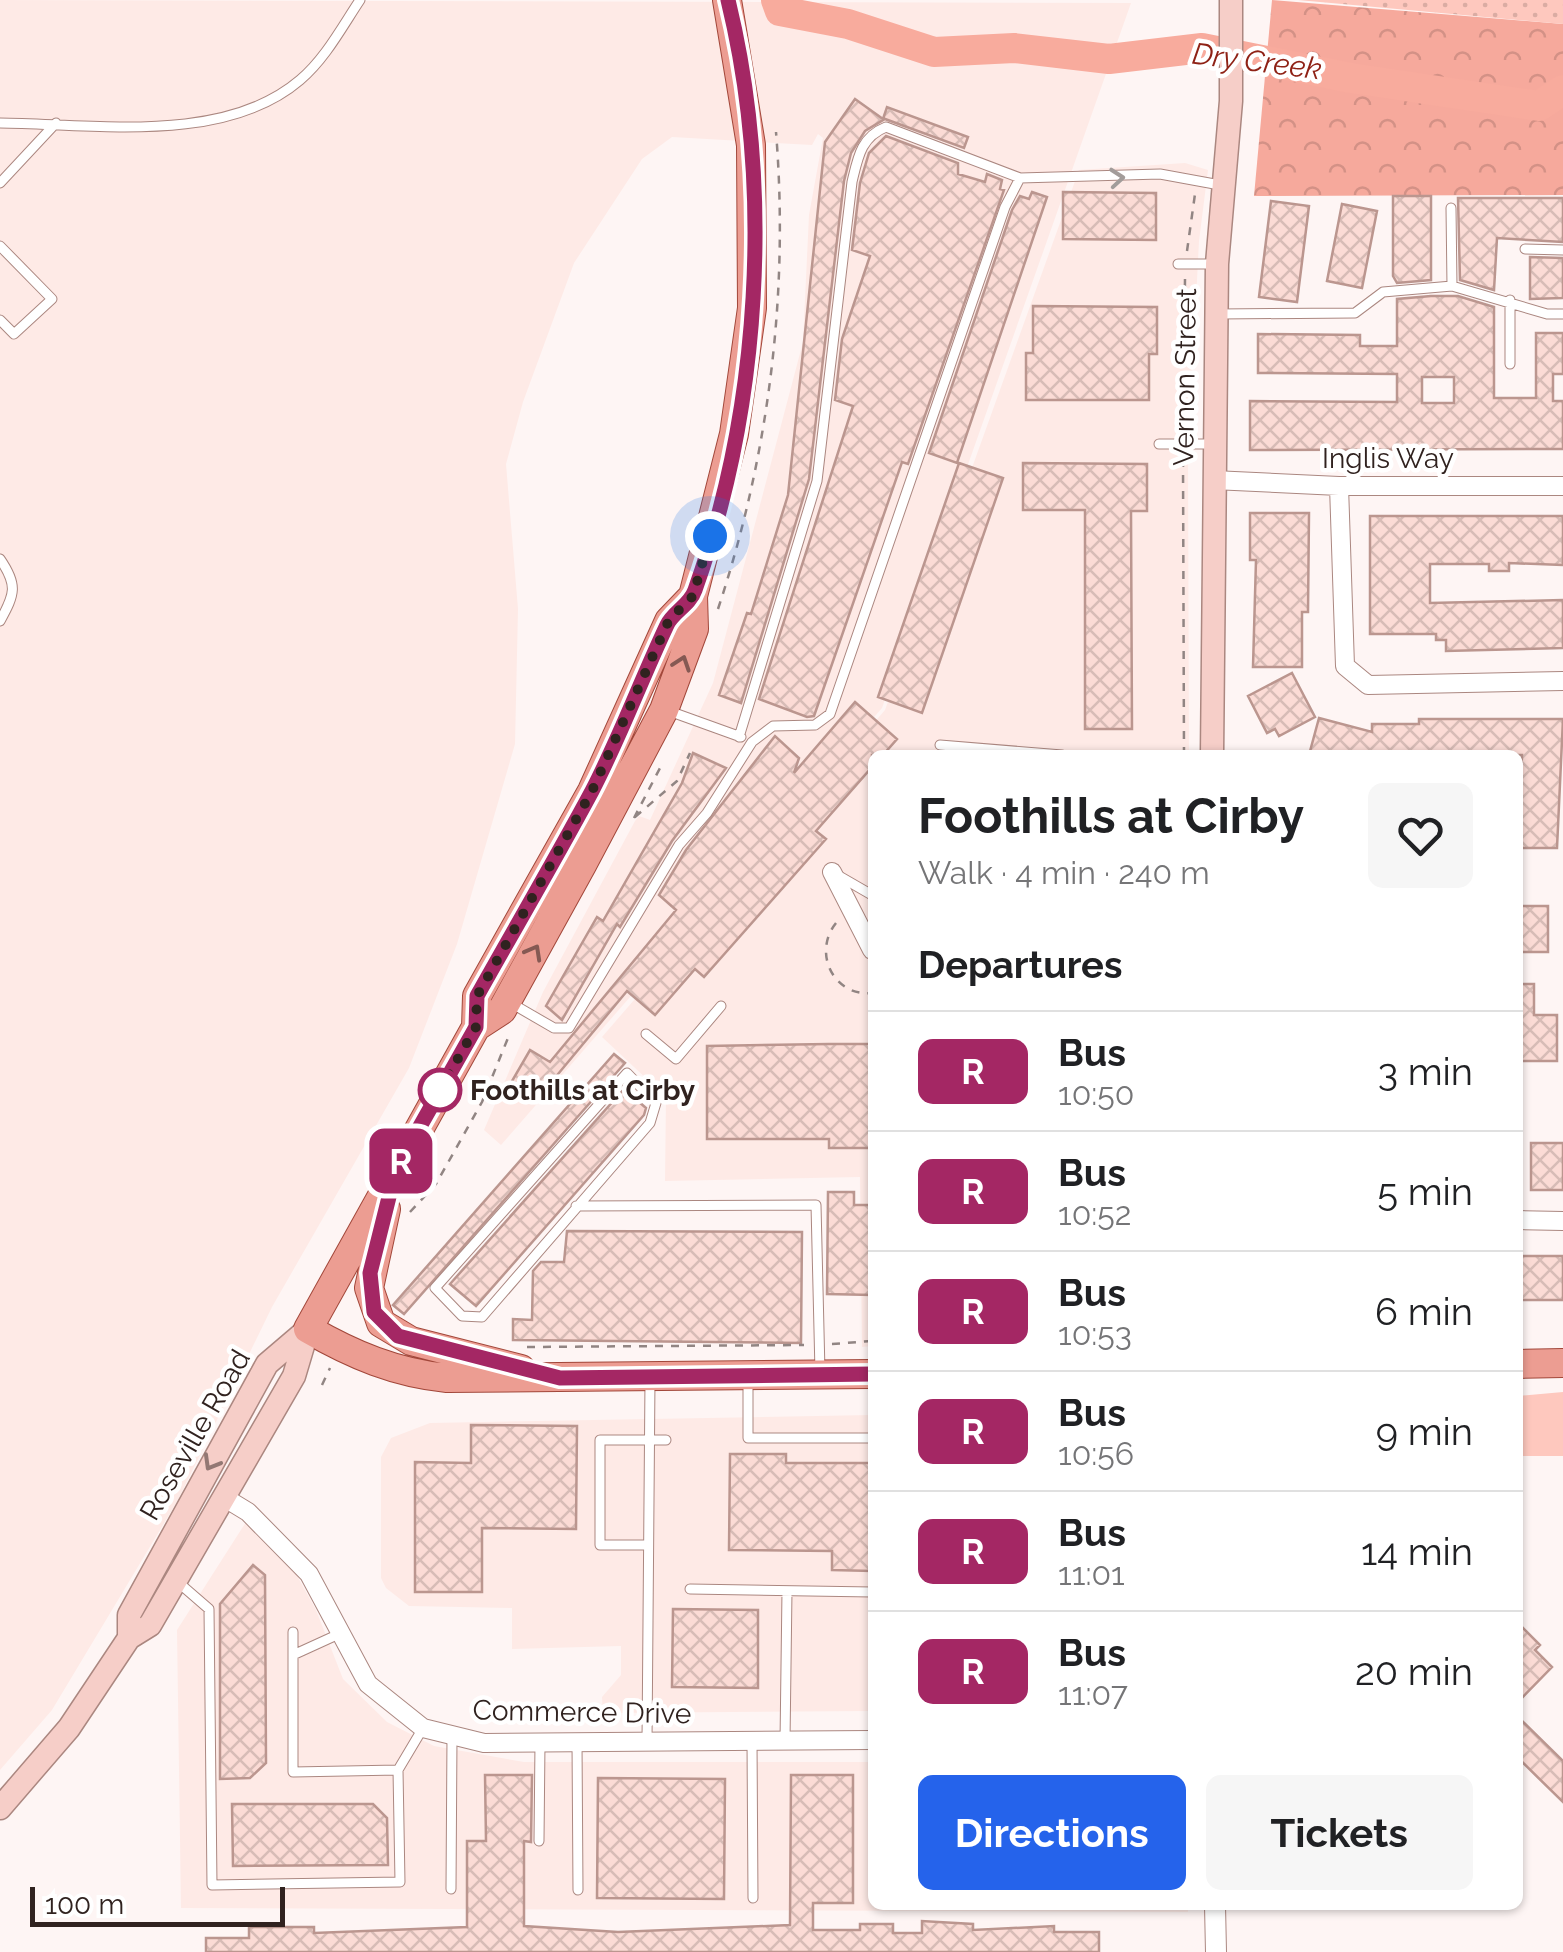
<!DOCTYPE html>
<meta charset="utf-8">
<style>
body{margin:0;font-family:Raleway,sans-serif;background:#f6f6f6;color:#202124;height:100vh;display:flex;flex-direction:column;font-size:38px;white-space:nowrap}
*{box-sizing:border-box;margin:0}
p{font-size:32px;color:#757577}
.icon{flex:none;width:55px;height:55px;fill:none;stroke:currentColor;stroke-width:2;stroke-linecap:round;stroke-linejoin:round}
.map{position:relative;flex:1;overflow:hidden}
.details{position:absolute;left:868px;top:750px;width:655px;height:1160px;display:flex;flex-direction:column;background:#fff;border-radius:15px;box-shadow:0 2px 8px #0004}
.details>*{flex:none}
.badge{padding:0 20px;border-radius:15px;font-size:35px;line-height:65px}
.scale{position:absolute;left:30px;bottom:25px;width:255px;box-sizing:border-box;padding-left:10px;border:5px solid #30221f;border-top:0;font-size:28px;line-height:35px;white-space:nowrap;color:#30221f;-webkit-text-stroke:8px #fff;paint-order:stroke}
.you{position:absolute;width:50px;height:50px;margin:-25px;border:8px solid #fff;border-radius:50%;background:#1a73e8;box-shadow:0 0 0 15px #1a73e833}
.map>.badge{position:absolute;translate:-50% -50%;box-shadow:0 0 0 5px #fff}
h2{padding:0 50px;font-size:38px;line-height:90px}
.round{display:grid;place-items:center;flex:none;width:105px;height:105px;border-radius:15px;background:#f6f6f6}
.summary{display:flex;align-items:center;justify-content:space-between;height:170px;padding:0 50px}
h1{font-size:48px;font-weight:700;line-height:75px}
.cta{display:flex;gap:20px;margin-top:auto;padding:20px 50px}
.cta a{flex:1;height:115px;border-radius:15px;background:#2563eb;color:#fff;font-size:40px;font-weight:700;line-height:115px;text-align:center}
.cta a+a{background:#f6f6f6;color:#202124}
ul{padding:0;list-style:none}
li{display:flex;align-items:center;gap:30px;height:120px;padding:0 50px;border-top:2px solid #e0e0e0}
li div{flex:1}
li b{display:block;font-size:38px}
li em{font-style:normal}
li .badge{min-width:110px;font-weight:700;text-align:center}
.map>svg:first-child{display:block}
</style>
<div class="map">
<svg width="1563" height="1952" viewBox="0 0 1563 1952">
<defs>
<pattern id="forest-crowns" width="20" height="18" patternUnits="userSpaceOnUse" patternTransform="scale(2.5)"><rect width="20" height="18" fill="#f6a99c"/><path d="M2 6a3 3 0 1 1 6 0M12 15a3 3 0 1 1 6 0" fill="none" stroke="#d39186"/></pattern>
<pattern id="park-dots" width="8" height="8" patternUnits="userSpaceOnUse" patternTransform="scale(2.5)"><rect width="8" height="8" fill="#fec8be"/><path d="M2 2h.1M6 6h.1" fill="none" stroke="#daaca3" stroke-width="1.8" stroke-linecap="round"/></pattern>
<pattern id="building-cross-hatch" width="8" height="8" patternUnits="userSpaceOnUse" patternTransform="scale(2.5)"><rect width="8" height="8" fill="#fbdbd5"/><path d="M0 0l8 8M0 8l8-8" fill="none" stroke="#d7bcb6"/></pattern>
</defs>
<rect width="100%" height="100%" fill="#fef5f4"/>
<path fill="#feeae6" d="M0,0L1131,3L882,708L501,1145L484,1130L543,992L635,821L639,816L650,820L713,683L803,342L809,215L823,138L818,134L812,145L672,137L642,159L574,263L523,402L506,464L518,609L515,744L457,944L409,1068L272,1307L178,1500L52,1710L0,1770Z
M1185,163L1208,170L1199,241L1188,454L1189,755H872V1346L862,1347L860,1177L665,1181L666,1097L602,1037L885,710L1079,170Z
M872,1415V1711L603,1713L602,1697L621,1675V1646L512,1649V1608L409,1606L386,1588L381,1578V1457L391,1438L430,1423Z
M246,1522L295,1572L316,1610L343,1679L387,1722L434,1746L524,1762H872V1905H1188V1912L181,1908L177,1630Z"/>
<path fill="#fec8be" d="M1563,1392V1456H1518V1396Z"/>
<path fill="url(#forest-crowns)" d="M1272,0L1563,24V195L1254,196Z"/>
<path fill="url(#park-dots)" d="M1298,0H1563V24Z"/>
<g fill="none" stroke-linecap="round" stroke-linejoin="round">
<path stroke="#f8ab9d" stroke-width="30" d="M776,0L780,11L848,24L934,52L1014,48L1109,59L1202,48L1351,78L1539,106L1563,90"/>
</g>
<path fill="url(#building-cross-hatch)" stroke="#bb968f" stroke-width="2.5" fill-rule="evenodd" d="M855,99L883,119L887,107L968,137L964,148L885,119L865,131L851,153L844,181L809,479L741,703L719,695L747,613L751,614L788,495L825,142Z
M886,136L958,163V174L985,182L987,174L1002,180L1000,189L1004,190L908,464L902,462L814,716L807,717L759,699L853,406L835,400L842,339L870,256L852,250L860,183L869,153Z
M1032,192L1047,197L957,463L929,453L1012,210L1020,196L1029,199Z
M1063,192L1156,193V240L1063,239Z
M1393,196H1431V280L1397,283L1393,276Z
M1458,198H1563V242L1497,238L1494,290L1460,280Z
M1271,201L1309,206L1297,302L1259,297Z
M1342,204L1377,211L1362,288L1327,281Z
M1530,257L1563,258V298L1530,299Z
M1431,296H1458L1494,307V398H1536V333H1563V374H1553V401H1563V449L1250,450V401L1397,402V374L1258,373V334L1360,335V346H1397V299ZM1422,377H1454V403H1422Z
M1033,306L1157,307V354H1149V400H1026V353H1033Z
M959,463L1003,478L922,713L878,697Z
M1023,463L1147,464V511H1131L1132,729H1085V510H1023Z
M1250,513H1309L1308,612H1302V667H1253L1256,560H1250Z
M1370,516H1563V565L1509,563V571H1489V564H1430V603L1563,600V648L1446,651V640H1436V634H1370Z
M1292,673L1315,717L1279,736L1275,729L1267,733L1248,696Z
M855,702L897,739L883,755H872V767L816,831L826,839L704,977L695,969L655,1015L627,991L539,1097L512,1081L530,1050L550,1062L676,910L659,895L686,850L775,736L799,758L794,773Z
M1319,718L1372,732V724H1419V719H1563L1557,848H1518L1522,755H1309Z
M693,753L726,768L672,841L620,927L617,924L562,1020L546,1006L597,917L603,921L682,783Z
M1518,906H1548V952H1518Z
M1518,984H1534V1015H1557V1061H1518Z
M829,1044H872V1148H829V1139H707V1046Z
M614,1054L625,1063L404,1314L393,1305Z
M624,1089L646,1108L644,1115L476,1306L450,1284Z
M1531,1143H1563V1190H1531Z
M828,1192H854V1205H872V1295L827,1294Z
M567,1231L802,1232L801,1343L513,1340V1319L532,1320L533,1271L541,1262H564Z
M1518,1256H1563V1300H1518Z
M471,1425L577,1426L576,1529L482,1528V1592H415V1462L471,1463Z
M730,1454H786V1463H872V1571L832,1570V1551L729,1550Z
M253,1565L265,1575L266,1763L250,1778L220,1779V1604Z
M673,1609L758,1610V1688L672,1687Z
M1518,1623L1540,1645L1535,1650L1552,1667L1518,1702Z
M1518,1717L1563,1761V1802L1518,1758Z
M485,1775H532L531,1842L524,1841V1926L618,1932L790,1925L791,1775H853V1903H813V1930H860V1924H893V1933H922V1921L973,1924V1930L1054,1926V1932H1099V1952H206V1938H249V1927H314V1933L467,1927V1841H486Z
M598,1778L725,1779L724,1899L597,1898Z
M232,1804H373L387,1818L388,1865L233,1866Z"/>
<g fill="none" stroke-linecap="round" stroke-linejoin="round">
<defs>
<path id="service" d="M0,123C94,124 224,145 300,80C325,59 342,27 360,0
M0,183L56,123
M0,246L52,299L14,334L0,320
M1525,249L1563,250
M1178,264H1214
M1452,286L1547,314H1563
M1510,300V364
M1219,314L1355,313L1383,292L1452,286L1451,208
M1159,444H1212
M0,559C18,585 15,594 0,621
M666,710L741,737
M739,737L817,481L852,182C858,157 861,137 886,127L1020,178L1160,174L1220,185
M940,745L1062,755
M839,876L872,895
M509,1002L554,1028H569L679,845L707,813L752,742L773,726L815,725L830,714L1005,207L1020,178
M646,1034L676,1059L721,1006
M627,1073L656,1103L650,1123L482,1317L462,1316L435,1288Z
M576,1206L816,1205L820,1372
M748,1381V1438H872
M647,1545H600V1440H666
M179,1583L209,1609L212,1885L400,1882L398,1770L423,1728
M690,1589L872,1592
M293,1632V1772L398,1770
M293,1655L339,1634
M752,1741L753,1898
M785,1741L787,1591
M577,1742L578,1890
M647,1742L650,1380
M539,1841L540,1743
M451,1889L452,1737"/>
<path id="minor" d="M1213,480L1339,486H1563
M1339,486L1345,666L1368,685L1563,681
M832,872L872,950
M1518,1220L1563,1221
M225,1498L248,1512L309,1574L368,1684L423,1728L484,1743L872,1740"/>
<path id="tertiary" d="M1215,1905L1216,1952"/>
<path id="secondary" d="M1212,755L1217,264L1231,101V0
M129,1638V1615L267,1364L308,1329
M0,1808L69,1728L129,1638L150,1625L294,1376L308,1329"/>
<path id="primary" d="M727,0L751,145L752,308L734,434L693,596L694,629L664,710L582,865L502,1010L476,1027L308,1329C353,1355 396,1373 447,1378L872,1374
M476,1027L477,996L592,791L669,621L693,596
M386,1209L369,1288L381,1323L411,1341L521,1369
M1518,1364L1563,1363"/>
</defs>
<use href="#service" stroke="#ab8780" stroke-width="11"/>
<use href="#minor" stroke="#ab8780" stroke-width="20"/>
<use href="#tertiary" stroke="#ab8780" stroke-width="22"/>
<use href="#secondary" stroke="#ab8780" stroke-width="25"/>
<use href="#primary" stroke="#a2473a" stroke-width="30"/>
<path stroke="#918583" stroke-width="2.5" stroke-dasharray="8 8" stroke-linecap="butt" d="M1187,251L1195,194
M1183,431L1185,279
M1183,459L1184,755
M718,609C769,455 789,293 776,132
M635,817L677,781L690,753
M634,818L660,768
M836,923C812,953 834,997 872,993
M410,1212L436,1184L482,1102L510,1033
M832,1344L872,1341
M527,1347L804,1345
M322,1385L330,1368"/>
<use href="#service" stroke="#fff" stroke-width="9"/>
<use href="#minor" stroke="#fff" stroke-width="18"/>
<use href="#tertiary" stroke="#fff" stroke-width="20"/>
<use href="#secondary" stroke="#f6cec8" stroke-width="22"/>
<use href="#primary" stroke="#ec9d92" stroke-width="28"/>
</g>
<defs><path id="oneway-chevron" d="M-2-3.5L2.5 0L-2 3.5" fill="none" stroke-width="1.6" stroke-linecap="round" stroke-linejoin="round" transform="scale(2.5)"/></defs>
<use stroke="#a29c9a" href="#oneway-chevron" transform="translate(1117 178) rotate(-5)"/>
<g stroke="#855953">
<use href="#oneway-chevron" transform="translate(682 663) rotate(-71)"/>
<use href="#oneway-chevron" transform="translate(534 952) rotate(-61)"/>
</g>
<use stroke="#937874" href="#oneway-chevron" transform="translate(211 1463) rotate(120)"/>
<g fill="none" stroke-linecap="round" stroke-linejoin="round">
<defs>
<path id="line" d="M728,0C774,189 760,407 695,590C690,605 673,612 667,625C641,680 620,737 592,791C555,860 515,928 477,996L476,1027L396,1169L370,1273L374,1312L398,1336L560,1378L872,1374"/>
</defs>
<use href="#line" stroke="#fff" stroke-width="22"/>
<use href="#line" stroke="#a42764" stroke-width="15"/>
<path stroke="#30221f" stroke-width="10" stroke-dasharray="0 18" d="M440,1090L476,1027L477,996L592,791L669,620L693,596L710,536"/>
</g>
<circle fill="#fff" stroke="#a42764" stroke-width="5" cx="440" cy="1090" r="20"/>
<g text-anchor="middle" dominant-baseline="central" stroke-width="9" stroke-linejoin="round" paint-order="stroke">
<g font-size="28" fill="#30221f" stroke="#fff">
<text transform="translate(1185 377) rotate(-89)">Vernon Street</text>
<text x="1388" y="458">Inglis Way</text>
<text transform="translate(195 1435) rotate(-60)">Roseville Road</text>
<text transform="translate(582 1712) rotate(1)">Commerce Drive</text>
</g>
<g font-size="28" font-weight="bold" fill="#30221f" stroke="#fff" text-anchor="start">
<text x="470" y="1090">Foothills at Cirby</text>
</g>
<g font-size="30" font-style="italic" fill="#8f2216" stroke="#fff">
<text transform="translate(1257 61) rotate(7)">Dry Creek</text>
</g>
</g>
</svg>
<div class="scale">100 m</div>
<div class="you" style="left:710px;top:536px"></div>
<b class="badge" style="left:401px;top:1161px;background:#a42764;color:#fff">R</b>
<section class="details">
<div class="summary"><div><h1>Foothills at Cirby</h1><p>Walk · 4 min · 240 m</p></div><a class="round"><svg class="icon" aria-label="heart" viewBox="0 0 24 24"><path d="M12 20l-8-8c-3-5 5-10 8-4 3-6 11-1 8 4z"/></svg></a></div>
<h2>Departures</h2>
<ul>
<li><span class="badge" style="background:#a42764;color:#fff">R</span><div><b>Bus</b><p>10:50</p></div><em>3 min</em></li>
<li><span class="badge" style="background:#a42764;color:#fff">R</span><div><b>Bus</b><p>10:52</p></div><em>5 min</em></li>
<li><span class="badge" style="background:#a42764;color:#fff">R</span><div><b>Bus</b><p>10:53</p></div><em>6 min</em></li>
<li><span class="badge" style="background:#a42764;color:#fff">R</span><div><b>Bus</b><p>10:56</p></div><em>9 min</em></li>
<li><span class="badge" style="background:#a42764;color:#fff">R</span><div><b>Bus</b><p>11:01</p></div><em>14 min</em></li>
<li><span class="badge" style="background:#a42764;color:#fff">R</span><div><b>Bus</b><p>11:07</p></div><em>20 min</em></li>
</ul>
<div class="cta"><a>Directions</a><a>Tickets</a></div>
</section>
</div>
